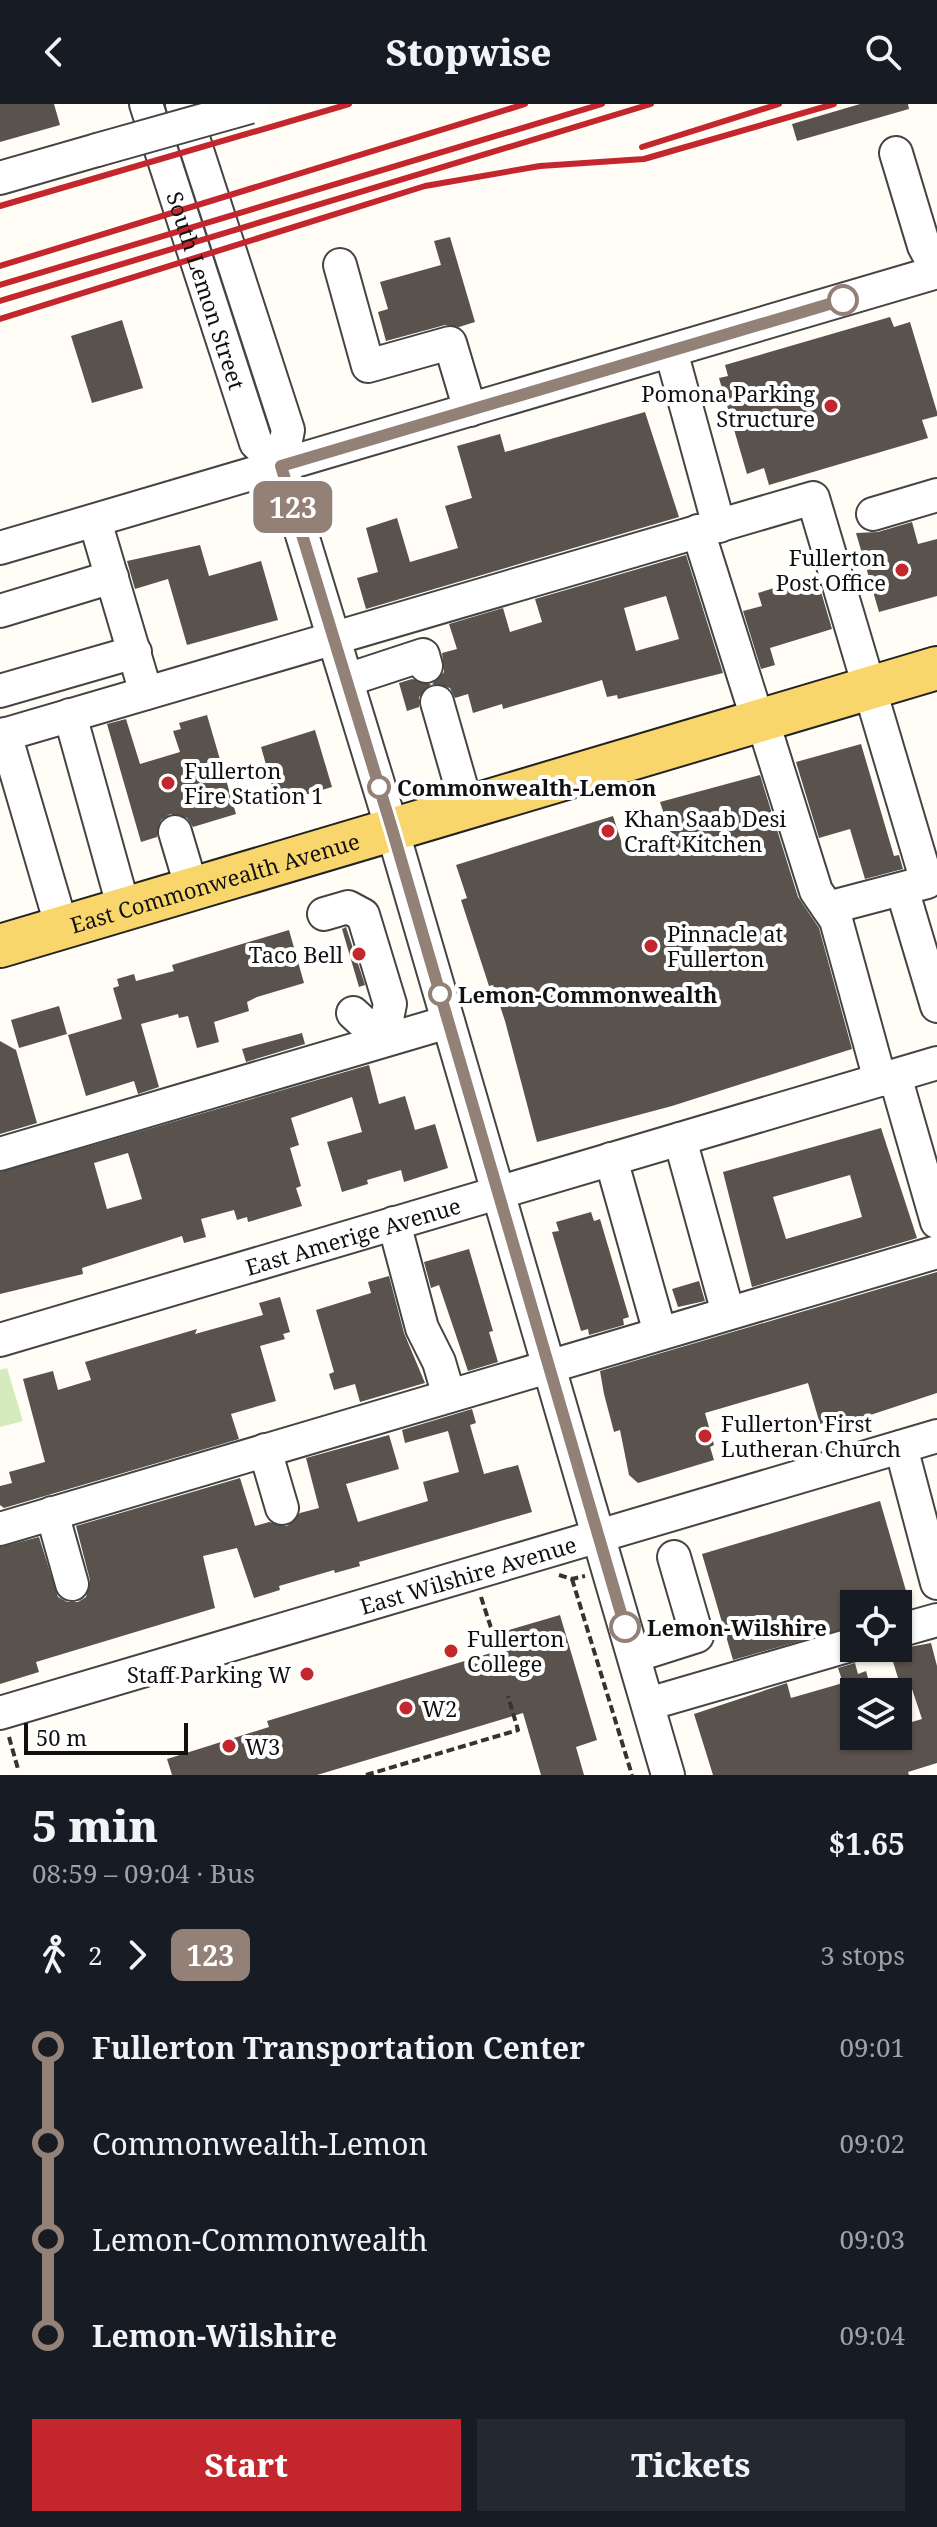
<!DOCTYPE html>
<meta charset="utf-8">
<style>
body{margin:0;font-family:"Noto Serif",serif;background:#242831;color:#f1f3f6;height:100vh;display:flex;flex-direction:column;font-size:30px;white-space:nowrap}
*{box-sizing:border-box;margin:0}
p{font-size:26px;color:#9ea1a6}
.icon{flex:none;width:44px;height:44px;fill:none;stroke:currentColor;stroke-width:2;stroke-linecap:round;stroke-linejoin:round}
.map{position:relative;height:1671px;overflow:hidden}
.sheet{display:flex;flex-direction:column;background:#171b24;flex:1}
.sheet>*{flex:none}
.badge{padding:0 16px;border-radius:12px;font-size:28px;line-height:52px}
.buttons{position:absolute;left:840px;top:1486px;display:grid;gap:16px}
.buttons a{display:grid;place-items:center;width:72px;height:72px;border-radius:0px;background:#171b24;box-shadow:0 2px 6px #0004;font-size:40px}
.scale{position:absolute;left:24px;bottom:20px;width:164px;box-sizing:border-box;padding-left:8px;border:4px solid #111;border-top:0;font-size:22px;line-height:28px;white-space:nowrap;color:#111;-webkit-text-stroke:6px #fff;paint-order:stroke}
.map>.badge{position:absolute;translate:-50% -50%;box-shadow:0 0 0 4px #fff}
.legs{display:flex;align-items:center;gap:12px;height:88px;padding:0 32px;font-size:26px}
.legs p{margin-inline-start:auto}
.overview{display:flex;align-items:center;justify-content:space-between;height:136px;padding:0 32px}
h1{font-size:44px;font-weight:800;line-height:60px}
.cta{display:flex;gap:16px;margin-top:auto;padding:16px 32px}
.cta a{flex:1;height:92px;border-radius:0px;background:#c4262e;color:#fff;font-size:32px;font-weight:800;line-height:92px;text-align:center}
.cta a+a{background:#242831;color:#f1f3f6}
ul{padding:0 32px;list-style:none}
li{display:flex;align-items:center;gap:28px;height:96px;font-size:30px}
li i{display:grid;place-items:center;width:12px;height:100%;margin:0 10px;background:currentColor}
li i::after{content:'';width:20px;height:20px;margin:-10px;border:6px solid;border-radius:50%;background:#171b24}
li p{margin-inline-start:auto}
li:first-child i{background:linear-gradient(#0000 50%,currentColor 0)}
li:last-child i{background:linear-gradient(currentColor 50%,#0000 0)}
header{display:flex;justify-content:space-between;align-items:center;height:104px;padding:0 32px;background:#171b24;font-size:36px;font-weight:800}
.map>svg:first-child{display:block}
</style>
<header><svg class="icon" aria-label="back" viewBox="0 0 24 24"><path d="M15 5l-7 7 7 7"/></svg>Stopwise<svg class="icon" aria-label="search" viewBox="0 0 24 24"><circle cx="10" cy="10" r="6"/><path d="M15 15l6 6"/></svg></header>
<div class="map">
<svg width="937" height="1671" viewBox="0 0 937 1671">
<rect width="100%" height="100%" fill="#fffdf5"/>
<path fill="#d5ebbd" d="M7,1264L23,1317L0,1323V1266Z"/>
<path fill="#5a524d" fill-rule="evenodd" d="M0,0H54L60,21L0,38Z
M860,0H908L909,5L797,37L792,20Z
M450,133L475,218L459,223L445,221L386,237L378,208L388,205L380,178L441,161L434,137Z
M890,213L894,223L910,218L937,308V312L922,316L928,334L769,381L764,364L747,370L719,274L728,272L725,261Z
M122,216L143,284L92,299L71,232Z
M645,308L679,413L366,505L357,474L378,468L366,424L397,414L410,458L458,444L445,402L472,394L457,342L500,330L505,348Z
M912,418L918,440L937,435V492L879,508L856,429L878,428Z
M200,441L209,472L261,457L278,516L187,541L168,475L135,485L127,457Z
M686,451L723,569L618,595L617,591L607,593L602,576L503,605L502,600L473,609L468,590L455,594L450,584L432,580L444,568L442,549L457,545L449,520L503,504L510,528L542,518L535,495ZM666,492L679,535L636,547L624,504Z
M787,480L789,489L819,481L832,525L770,544L775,561L761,565L743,507L762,502L758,489Z
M412,575L431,580L419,593V603L407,607L399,579Z
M207,611L236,710L193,723L187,714L170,710L161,716L157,733L141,738L107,620L126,615L140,660L180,648L173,627L181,625L179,619Z
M315,626L332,683L277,699L261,643Z
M861,640L894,752L899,751L903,765L865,775L850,725L819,734L796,658Z
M760,671L798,793L819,824L852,945L672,1002L537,1038L505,917L493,881L489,882L461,796L467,794L456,761L613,712L624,746L671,731L660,698Z
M346,823L365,881L359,883L342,825Z
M289,826L304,879L257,893L247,898L249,907L214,918L219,938L197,944L188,912L179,914L178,910L141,920L159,983L138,990L134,977L86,992L68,931L122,915L113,884L119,882L117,875L134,870L136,877L174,867L172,861Z
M59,902L67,930L19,944L11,916Z
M302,929L305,940L246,958L242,945Z
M0,937L16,946L37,1019L0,1030Z
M369,961L379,1000L405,992L415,1026L435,1020L448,1064L404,1078L401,1066L367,1076L368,1080L342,1088L327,1038L362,1028L352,993L291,1014L299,1041L290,1044L301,1082L296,1084L302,1102L248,1118L247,1113L237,1116L234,1106L201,1115L206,1133L184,1139L182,1132L82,1164L83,1170L0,1190V1068ZM128,1049L142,1095L107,1105L94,1059Z
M881,1024L917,1134L752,1183L723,1068ZM850,1071L862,1113L786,1135L773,1093Z
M591,1108L594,1117L600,1115L629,1213L623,1215L624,1221L589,1231L588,1225L581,1227L552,1128L559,1127L556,1118Z
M469,1145L493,1227L489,1228L498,1258L468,1267L439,1181L431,1184L424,1158Z
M937,1168V1289L834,1323L832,1316L820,1320L808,1279L705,1309L714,1341L710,1343L714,1356L638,1379L629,1371L620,1326L614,1328L604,1290L600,1267Z
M389,1172L404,1229L425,1279L360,1298L355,1280L334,1286L329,1270L334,1268L316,1206L371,1189L368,1178Z
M699,1177L705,1197L678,1203L672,1185Z
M280,1193L290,1228L283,1230L285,1235L260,1242L276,1297L231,1310L239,1335L4,1404L0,1401V1382L12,1379L9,1368L45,1358L23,1275L53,1267L58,1286L91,1276L85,1258L197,1225L195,1230L263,1211L259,1199Z
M472,1305L476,1319L470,1321L484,1370L518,1361L532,1408L359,1458L360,1462L335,1469L334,1466L279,1482L280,1486L254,1494L237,1444L203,1452L215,1504L36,1558L39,1568L0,1580V1443L39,1433L58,1493L67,1498H78L86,1493L90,1476L76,1422L240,1374L255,1422L269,1418L287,1422L300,1409L319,1404L306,1354L389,1331L399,1365L346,1380L358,1418L428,1397L423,1378L459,1368L448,1327L405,1339L402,1326Z
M880,1397L911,1504L898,1507V1500H854V1522L733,1556L702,1450Z
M560,1511L597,1636L576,1643L584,1671H541L523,1609L317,1671H172L167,1655L269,1623L267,1617L504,1545L499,1529Z
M931,1539L937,1562V1659L908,1668L909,1671H713L694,1610L787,1579L791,1594L843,1579L838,1564L855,1559L858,1570L866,1567L872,1588H854V1597L843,1600L855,1636L898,1632V1622L922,1615L909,1576L898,1574L891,1551L898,1545Z"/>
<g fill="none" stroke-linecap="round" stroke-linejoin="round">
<defs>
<g id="minor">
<path id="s1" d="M146,0L256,339L281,362"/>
<path d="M182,0L288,326L281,362L392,725L668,1671"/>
<path d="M896,49L924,142L937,166"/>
<path d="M0,74L97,46"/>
<path d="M340,161L368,262L450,239L470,306"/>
<path d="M671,247L719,422"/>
<path d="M873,410L937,391"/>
<path d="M95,417L146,589"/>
<path d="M698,427L758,617"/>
<path d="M0,444L937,168"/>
<path d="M0,507L112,473"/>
<path d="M347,576L423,551L426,562"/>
<path d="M0,587L135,548"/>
<path d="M437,598L467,703"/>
<path d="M70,611L124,805"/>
<path d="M762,615L816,787L836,816L880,976"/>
<path d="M5,630L62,824"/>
<path d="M0,632L813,394L927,778L828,804"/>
<path d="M175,728L192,785"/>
<path d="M902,785L937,902"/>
<path d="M324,810L348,803L363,811L390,900L387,915L374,923L366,921L353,909"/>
<path d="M895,972L937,1118"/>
<path d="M680,1035L728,1209"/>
<path d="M0,1050L448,918"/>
<path d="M611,1055L660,1229"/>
<path d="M394,1119L422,1224L439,1258L449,1292"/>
<path id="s2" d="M0,1236L937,959"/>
<path d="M901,1343L937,1479"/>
<path d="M265,1346L282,1404"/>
<path d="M52,1409L72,1480"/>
<path d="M0,1425L937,1148"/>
<path d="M898,1527L937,1516"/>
<path d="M634,1552L697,1532L674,1453"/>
<path d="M648,1600L854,1540"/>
<path id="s3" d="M0,1609L937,1332"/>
</g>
<g id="major">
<path id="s4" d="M0,842L937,564"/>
</g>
</defs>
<use href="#minor" stroke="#444" stroke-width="36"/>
<use href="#major" stroke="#222" stroke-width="46"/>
<path stroke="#333" stroke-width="4" stroke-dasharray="8 4" stroke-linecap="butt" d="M559,1471L572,1475L585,1472
M572,1475L632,1671
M481,1493L506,1570
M499,1554L501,1572
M9,1633L18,1665
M366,1671L518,1626L508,1592"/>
<use href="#minor" stroke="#fff" stroke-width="32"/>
<use href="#major" stroke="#f9d66b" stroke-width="42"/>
<path stroke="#c4262e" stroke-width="6" d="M642,43L779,0
M0,102L349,0
M0,162L525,0
M0,181L602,0
M0,197L651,0
M0,215L425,82L540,62L644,55L834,0"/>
<defs>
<path id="minor-bridge" d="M97,46L250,3"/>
</defs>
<use href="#minor-bridge" stroke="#444" stroke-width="36" stroke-linecap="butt"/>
<use href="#minor-bridge" stroke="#fff" stroke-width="32"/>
</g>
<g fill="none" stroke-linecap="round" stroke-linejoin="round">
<defs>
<path id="line-1" d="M625,1523L392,725L281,362L843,196"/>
</defs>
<use href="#line-1" stroke="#fff" stroke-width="18"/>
<use href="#line-1" stroke="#938177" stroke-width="12"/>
</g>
<g fill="#fff" stroke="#938177" stroke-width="4">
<circle cx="843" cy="196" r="14"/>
<circle cx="379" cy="683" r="10"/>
<circle cx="440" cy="890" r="10"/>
<circle cx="625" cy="1523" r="14"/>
</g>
<g fill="#c4262e" stroke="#fff" stroke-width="3">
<circle cx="831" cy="302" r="8"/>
<circle cx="902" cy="466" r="8"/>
<circle cx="168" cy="679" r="8"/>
<circle cx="608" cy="727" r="8"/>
<circle cx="651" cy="842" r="8"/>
<circle cx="359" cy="850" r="8"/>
<circle cx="705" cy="1332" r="8"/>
<circle cx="451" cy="1547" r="8"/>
<circle cx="307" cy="1570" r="8"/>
<circle cx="406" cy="1604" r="8"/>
<circle cx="229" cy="1642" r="8"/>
</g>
<g text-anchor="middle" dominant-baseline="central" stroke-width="8" stroke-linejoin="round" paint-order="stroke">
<g font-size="22" fill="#111" stroke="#fff">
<text stroke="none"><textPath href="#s1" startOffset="196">South Lemon Street</textPath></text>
<text stroke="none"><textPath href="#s4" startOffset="224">East Commonwealth Avenue</textPath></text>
<text stroke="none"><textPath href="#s2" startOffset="368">East Amerige Avenue</textPath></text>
<text stroke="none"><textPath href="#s3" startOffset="488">East Wilshire Avenue</textPath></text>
</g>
<g font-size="22" fill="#111" stroke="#fff" text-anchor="start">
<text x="815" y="289" text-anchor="end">Pomona Parking<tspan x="815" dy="25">Structure</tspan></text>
<text x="886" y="453" text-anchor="end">Fullerton<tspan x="886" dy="25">Post Office</tspan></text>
<text x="184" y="666">Fullerton<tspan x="184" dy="25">Fire Station 1</tspan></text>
<text x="624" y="714">Khan Saab Desi<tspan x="624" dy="25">Craft Kitchen</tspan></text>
<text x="667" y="829">Pinnacle at<tspan x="667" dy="25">Fullerton</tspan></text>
<text x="343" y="850" text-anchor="end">Taco Bell</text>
<text x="721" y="1319">Fullerton First<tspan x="721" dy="25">Lutheran Church</tspan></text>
<text x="467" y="1534">Fullerton<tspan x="467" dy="25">College</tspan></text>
<text x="291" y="1570" text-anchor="end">Staff Parking W</text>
<text x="422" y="1604">W2</text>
<text x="245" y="1642">W3</text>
</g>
<g font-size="22" font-weight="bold" fill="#111" stroke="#fff" text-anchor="start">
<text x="397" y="683">Commonwealth-Lemon</text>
<text x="458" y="890">Lemon-Commonwealth</text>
<text x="647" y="1523">Lemon-Wilshire</text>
</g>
</g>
</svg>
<div class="buttons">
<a><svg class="icon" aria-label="locate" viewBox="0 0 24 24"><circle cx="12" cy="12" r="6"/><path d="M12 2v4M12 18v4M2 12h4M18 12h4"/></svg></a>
<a><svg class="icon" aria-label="layers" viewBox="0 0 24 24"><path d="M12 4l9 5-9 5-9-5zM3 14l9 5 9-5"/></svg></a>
</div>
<div class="scale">50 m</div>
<b class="badge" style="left:293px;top:403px;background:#938177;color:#fff">123</b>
</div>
<section class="sheet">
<div class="overview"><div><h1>5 min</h1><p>08:59 – 09:04 · Bus</p></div><b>$1.65</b></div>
<div class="legs"><svg class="icon" aria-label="walk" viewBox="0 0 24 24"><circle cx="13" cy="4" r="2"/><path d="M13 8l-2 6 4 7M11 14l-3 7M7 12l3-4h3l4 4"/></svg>2<svg class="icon" aria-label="forward" viewBox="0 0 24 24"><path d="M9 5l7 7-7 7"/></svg><b class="badge" style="background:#938177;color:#fff">123</b><p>3 stops</p></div>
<ul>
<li><i style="color:#938177"></i><b>Fullerton Transportation Center</b><p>09:01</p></li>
<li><i style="color:#938177"></i><span>Commonwealth-Lemon</span><p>09:02</p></li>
<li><i style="color:#938177"></i><span>Lemon-Commonwealth</span><p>09:03</p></li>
<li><i style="color:#938177"></i><b>Lemon-Wilshire</b><p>09:04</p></li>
</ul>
<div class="cta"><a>Start</a><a>Tickets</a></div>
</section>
